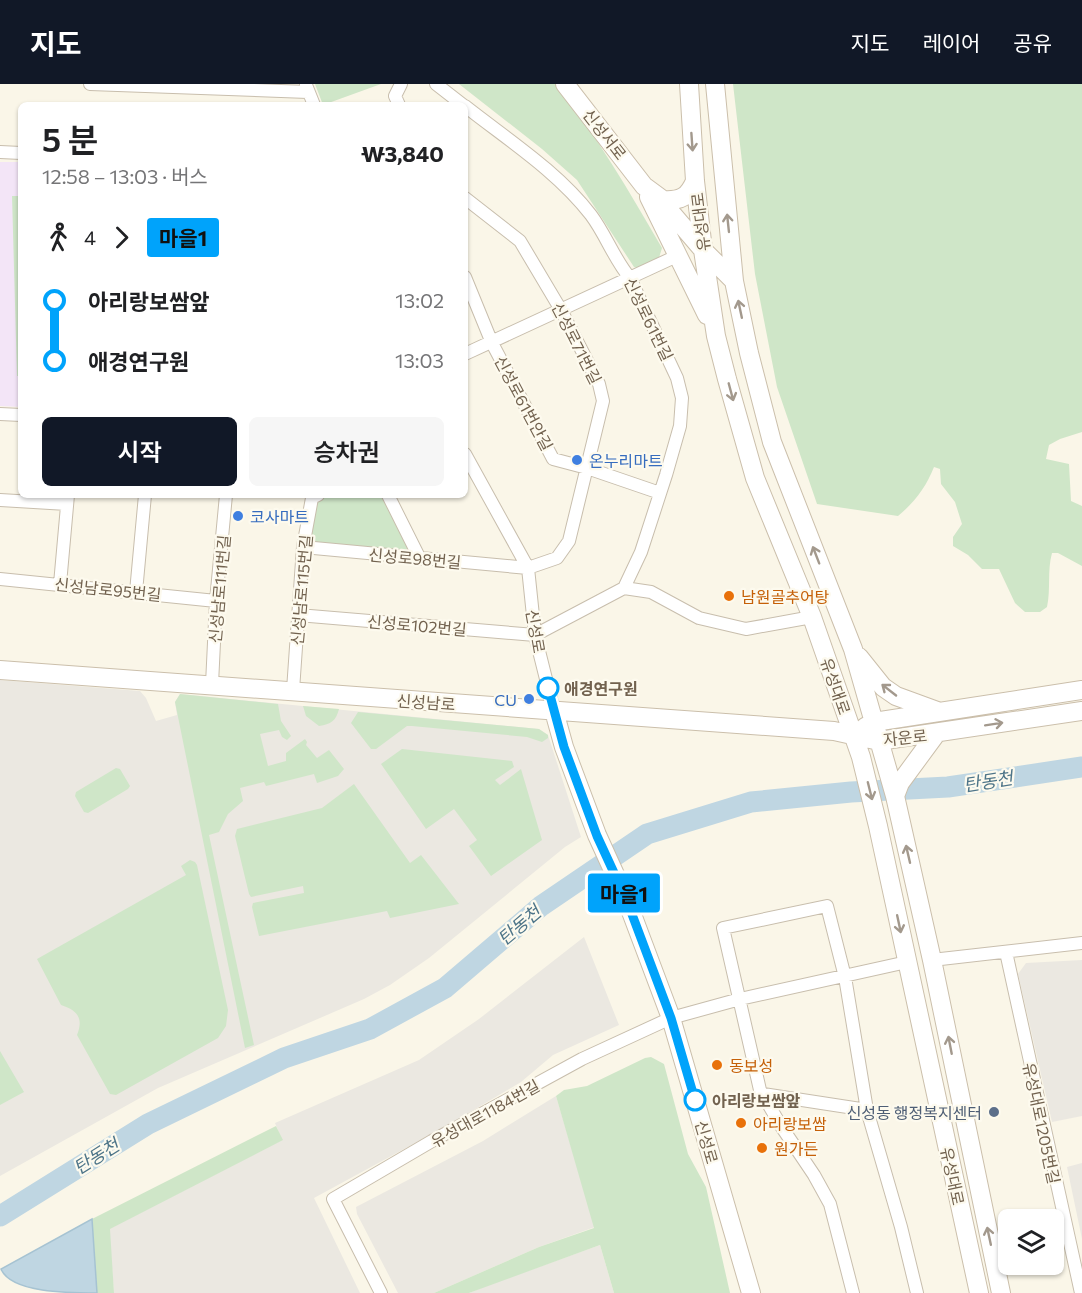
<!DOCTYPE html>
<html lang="ko">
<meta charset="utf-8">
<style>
body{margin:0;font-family:Commissioner,"Noto Sans KR",sans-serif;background:#f6f6f6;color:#202124;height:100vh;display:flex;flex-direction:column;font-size:22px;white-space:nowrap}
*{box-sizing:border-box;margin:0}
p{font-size:20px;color:#757577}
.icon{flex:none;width:33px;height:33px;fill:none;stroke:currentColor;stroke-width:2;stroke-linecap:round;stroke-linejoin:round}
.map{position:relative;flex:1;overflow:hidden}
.panel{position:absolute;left:18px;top:18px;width:450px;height:396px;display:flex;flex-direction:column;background:#fff;border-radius:9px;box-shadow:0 2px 4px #0004}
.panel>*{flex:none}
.badge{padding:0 12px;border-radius:4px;font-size:21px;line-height:39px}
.fabs{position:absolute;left:998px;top:1125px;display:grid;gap:12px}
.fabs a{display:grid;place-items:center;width:66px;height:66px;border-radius:9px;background:#fff;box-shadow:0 2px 4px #0004;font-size:30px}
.map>.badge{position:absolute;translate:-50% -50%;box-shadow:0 0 0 3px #fff}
.legs{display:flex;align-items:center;gap:9px;height:66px;padding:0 24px;font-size:20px}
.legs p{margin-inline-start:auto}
.overview{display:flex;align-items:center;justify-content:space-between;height:102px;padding:0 24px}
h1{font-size:33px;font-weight:600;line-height:45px}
.cta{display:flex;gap:12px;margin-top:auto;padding:12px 24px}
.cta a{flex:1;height:69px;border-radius:9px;background:#111827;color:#fff;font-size:24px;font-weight:600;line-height:69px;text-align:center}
.cta a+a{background:#f6f6f6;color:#202124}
ul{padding:0 24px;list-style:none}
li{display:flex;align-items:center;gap:21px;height:60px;font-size:22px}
li i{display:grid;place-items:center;width:9px;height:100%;margin:0 8px;background:currentColor}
li i::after{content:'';width:15px;height:15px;margin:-8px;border:4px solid;border-radius:50%;background:#fff}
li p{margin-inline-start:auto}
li:first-child i{background:linear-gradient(#0000 50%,currentColor 0)}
li:last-child i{background:linear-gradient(currentColor 50%,#0000 0)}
header{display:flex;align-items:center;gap:36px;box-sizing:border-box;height:84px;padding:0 30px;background:#111827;color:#fff}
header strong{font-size:28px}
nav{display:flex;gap:33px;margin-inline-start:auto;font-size:21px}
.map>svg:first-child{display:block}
</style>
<header>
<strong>지도</strong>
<nav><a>지도</a><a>레이어</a><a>공유</a></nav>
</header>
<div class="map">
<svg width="1082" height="1209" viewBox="0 0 1082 1209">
<rect width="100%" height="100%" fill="#faf6e8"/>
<path fill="#ebe8e1" d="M0,596L140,607L146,614L156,637L177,631L175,618L180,610L539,645L548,651L581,753L565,763L429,874L390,901L364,915L158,1004L0,1092Z
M584,853L619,941L553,971L521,998L450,1040L314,1114L360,1209H114L109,1145L282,1056L275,1039L419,976L479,935Z
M1082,876V1032L1052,1038L1018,890L1026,879Z
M556,1012L595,1143L539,1163L434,1209H398L357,1130L356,1123L483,1057Z
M1082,1079V1155L1067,1083Z
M600,1161L614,1209H469L486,1202Z"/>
<path fill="#f3e5f7" d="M0,78H21V323L0,322Z"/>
<path fill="#cfe6c8" d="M315,0H381L323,21Z
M459,0H556C597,52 629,107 662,164L658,177L640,185L634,183L577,96L542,65Z
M733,0H1082V348L1060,355L1049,361L1046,375L1069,380L1071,417L1082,422V482L1058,469H1052C1047,487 1051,505 1047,523L1040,528H1025L1015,519L999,485H982L968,471L953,462V453L962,440L955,418L941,400L940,385L934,383C926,403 915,418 898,432L817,420L777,303L755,190Z
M12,112H21V292H17Z
M329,411H383L408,460L407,465L402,468L315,460L309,453L316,417Z
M180,610L278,620L281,637L291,652L287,656L282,653L279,646L260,650L268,682L286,677V669L305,655L307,658L306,661L317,674L329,666L344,685L338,692L317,699L314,690L266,702L264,698L240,704L243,717L228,730L219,748L209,751L254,961L245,964L175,618Z
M303,622L339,625C336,637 331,640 319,642L306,632Z
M358,628L539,645L548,651V654L542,658L527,653L412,642H407L376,665H371L351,639Z
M402,665L512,677L514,683L495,696L500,701L521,685L542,756L491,792L469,762L477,756L454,725L426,745L381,680Z
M116,684L120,685L130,702L128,705L88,729L84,728L75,712L76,708Z
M354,700L410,779L421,771L459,820L390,834L387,827L259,852L252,823L253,819L304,809L303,802L251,813L249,810L235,752L237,745L322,724Z
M190,776L195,778L197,781L228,926L226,942L218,954L116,1011L110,1010L77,951C84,934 77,926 61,921L37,875L186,791L181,782Z
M0,967L24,1008L0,1021Z
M651,973L664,980L688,1070L706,1103L730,1209H614L600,1161L469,1209H434L539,1163L594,1144L556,1012L564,1006L587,1002L645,974Z
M276,1042L283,1056L110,1145L114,1209H97L92,1135Z"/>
<path fill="#bfd6e2" stroke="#a6c3d2" stroke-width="1.5" d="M92,1135L97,1209C69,1209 11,1209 1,1185Z"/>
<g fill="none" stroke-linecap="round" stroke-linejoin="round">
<path stroke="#bfd6e2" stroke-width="21" d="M0,1132L148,1040L284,974L370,945L445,904L541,822L647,750L751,718L851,708L948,703L1082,683"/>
<defs>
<path id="street" d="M90,0L308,8
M436,0L463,21
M306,1L314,21
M399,21L395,12L401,0
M0,68L21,69
M465,193L492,259L553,375L587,384L660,409
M465,270L679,171
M0,330L21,331
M465,370L528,484L535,551L554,627
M388,411L420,475
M0,416L67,420
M303,463L528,484L557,474L569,457L603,317L599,300L561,226L520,157L465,114
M0,495L216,517
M60,500L68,411
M624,504L651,508L699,534L746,545L812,533
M136,508L145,411
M298,531L535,551L624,504L641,468L666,391L680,342L682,314L677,294L630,194C614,175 606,151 591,131C557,87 508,56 465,22
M212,600L216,517L226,411
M293,606L303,463L312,414L318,411
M1006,868L1081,1209
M932,876L1082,859
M763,1010L867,1026
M381,1209L333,1115L432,1057L582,975L671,934L740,915L907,878
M853,1209L830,1120L814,1091L781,1042L760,1006L723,844L827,822L845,893L867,1026L901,1143L917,1209"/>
<path id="secondary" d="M565,0L644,102L663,116L668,125L703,166L734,197
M689,0L695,97L703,166L716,252L727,295L755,394L812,533L861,673L878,742L979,1209
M715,0L734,197L749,269L772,358L853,565L895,712L932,876L1001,1209
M649,113L707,231
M663,116C681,117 688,113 695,97
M859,573L883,603L896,612L937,627
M0,586L834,647L879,657L1082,627
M554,627L564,663L597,751L627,817L671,934L751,1209
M865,643L874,638L1082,606
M895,712L900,699L936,650"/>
</defs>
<use href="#street" stroke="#c8bead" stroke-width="14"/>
<use href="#secondary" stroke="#cbbfab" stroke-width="20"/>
<use href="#street" stroke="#fff" stroke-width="12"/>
<use href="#secondary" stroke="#fff" stroke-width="18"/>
</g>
<defs><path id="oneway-shaft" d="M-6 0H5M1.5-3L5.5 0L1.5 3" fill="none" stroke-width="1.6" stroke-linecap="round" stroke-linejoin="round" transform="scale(1.5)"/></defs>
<g stroke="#a3998d">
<use href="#oneway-shaft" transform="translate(692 58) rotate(86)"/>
<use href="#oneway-shaft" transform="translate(728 139) rotate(-96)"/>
<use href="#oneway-shaft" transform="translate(740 225) rotate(-102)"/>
<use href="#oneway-shaft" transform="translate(731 308) rotate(75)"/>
<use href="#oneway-shaft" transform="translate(816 471) rotate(-111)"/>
<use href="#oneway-shaft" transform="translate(889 606) rotate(-142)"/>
<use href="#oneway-shaft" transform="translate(994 640) rotate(-9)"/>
<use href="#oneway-shaft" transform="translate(870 707) rotate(76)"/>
<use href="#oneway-shaft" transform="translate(908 770) rotate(-103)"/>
<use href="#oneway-shaft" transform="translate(899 840) rotate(78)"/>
<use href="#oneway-shaft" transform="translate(950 961) rotate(-101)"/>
<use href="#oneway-shaft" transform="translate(989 1152) rotate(-102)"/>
</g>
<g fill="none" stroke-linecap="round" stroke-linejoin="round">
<defs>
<path id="line-1" d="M548,604L564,663L597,752L627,817L671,934L695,1016"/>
</defs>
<use href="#line-1" stroke="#fff" stroke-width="14"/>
<use href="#line-1" stroke="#00a3fb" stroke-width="9"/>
</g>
<g fill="#3f7fe0" stroke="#fdfaee" stroke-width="2">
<circle cx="577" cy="376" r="6"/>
<circle cx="238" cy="432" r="6"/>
<circle cx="529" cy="615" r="6"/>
</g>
<g fill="#e8710a" stroke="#fdfaee" stroke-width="2">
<circle cx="729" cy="512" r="6"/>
<circle cx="717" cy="981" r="6"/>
<circle cx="741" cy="1039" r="6"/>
<circle cx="762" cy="1064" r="6"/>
</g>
<g fill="#fff" stroke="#00a3fb" stroke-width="3">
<circle cx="548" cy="604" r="10"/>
<circle cx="695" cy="1016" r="10"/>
</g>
<circle fill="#5c6f8a" stroke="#fdfaee" stroke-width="2" cx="994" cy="1028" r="6"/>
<g text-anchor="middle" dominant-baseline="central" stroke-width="4.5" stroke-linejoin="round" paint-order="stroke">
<g font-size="16" fill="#72624f" stroke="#fdfaee">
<text transform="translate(605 50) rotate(52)">신성서로</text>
<text transform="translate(700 138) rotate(-97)">유성대로</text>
<text transform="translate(649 235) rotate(64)">신성로61번길</text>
<text transform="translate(577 259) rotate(63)">신성로71번길</text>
<text transform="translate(524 319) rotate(62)">신성로61번안길</text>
<text transform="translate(415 474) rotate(5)">신성로98번길</text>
<text transform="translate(108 505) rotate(6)">신성남로95번길</text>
<text transform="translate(219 505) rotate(-85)">신성남로111번길</text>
<text transform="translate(301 506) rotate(-85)">신성남로115번길</text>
<text transform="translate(417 541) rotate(5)">신성로102번길</text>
<text transform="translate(536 547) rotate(80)">신성로</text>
<text transform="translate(836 602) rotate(71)">유성대로</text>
<text transform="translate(426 618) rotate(4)">신성남로</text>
<text transform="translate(905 653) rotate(-6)">자운로</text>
<text transform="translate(485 1029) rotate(-29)">유성대로1184번길</text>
<text transform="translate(1042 1039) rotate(78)">유성대로1205번길</text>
<text transform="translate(707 1058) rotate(74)">신성로</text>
<text transform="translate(953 1092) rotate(78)">유성대로</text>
</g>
<g font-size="16" fill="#366cbe" stroke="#fdfaee" text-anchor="start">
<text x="589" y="376">온누리마트</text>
<text x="250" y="432">코사마트</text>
<text x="517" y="615" text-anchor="end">CU</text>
</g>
<g font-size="16" fill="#c56008" stroke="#fdfaee" text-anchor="start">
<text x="741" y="512">남원골추어탕</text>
<text x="729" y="981">동보성</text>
<text x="753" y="1039">아리랑보쌈</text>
<text x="774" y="1064">원가든</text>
</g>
<g font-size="16" font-weight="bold" fill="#72624f" stroke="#fdfaee" text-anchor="start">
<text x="564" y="604">애경연구원</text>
<text x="712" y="1016">아리랑보쌈앞</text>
</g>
<g font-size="16" fill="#4e5e75" stroke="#fdfaee" text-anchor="end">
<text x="982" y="1028">신성동 행정복지센터</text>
</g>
<g font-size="18" font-style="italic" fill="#4e7589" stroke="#fdfaee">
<text transform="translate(988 697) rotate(-9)">탄동천</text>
<text transform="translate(519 841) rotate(-40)">탄동천</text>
<text transform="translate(96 1072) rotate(-32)">탄동천</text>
</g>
</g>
</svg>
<div class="fabs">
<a><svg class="icon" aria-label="layers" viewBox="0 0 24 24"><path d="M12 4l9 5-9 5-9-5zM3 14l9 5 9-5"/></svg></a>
</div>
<b class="badge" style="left:624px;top:809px;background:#00a3fb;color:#111">마을1</b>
<section class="panel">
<div class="overview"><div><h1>5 분</h1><p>12:58 – 13:03 · 버스</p></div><b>₩3,840</b></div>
<div class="legs"><svg class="icon" aria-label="walk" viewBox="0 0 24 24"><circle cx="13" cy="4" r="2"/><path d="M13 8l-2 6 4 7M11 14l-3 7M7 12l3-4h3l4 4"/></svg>4<svg class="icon" aria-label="forward" viewBox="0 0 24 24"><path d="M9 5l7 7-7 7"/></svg><b class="badge" style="background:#00a3fb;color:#111">마을1</b></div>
<ul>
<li><i style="color:#00a3fb"></i><b>아리랑보쌈앞</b><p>13:02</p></li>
<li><i style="color:#00a3fb"></i><b>애경연구원</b><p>13:03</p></li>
</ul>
<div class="cta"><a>시작</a><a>승차권</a></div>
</section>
</div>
